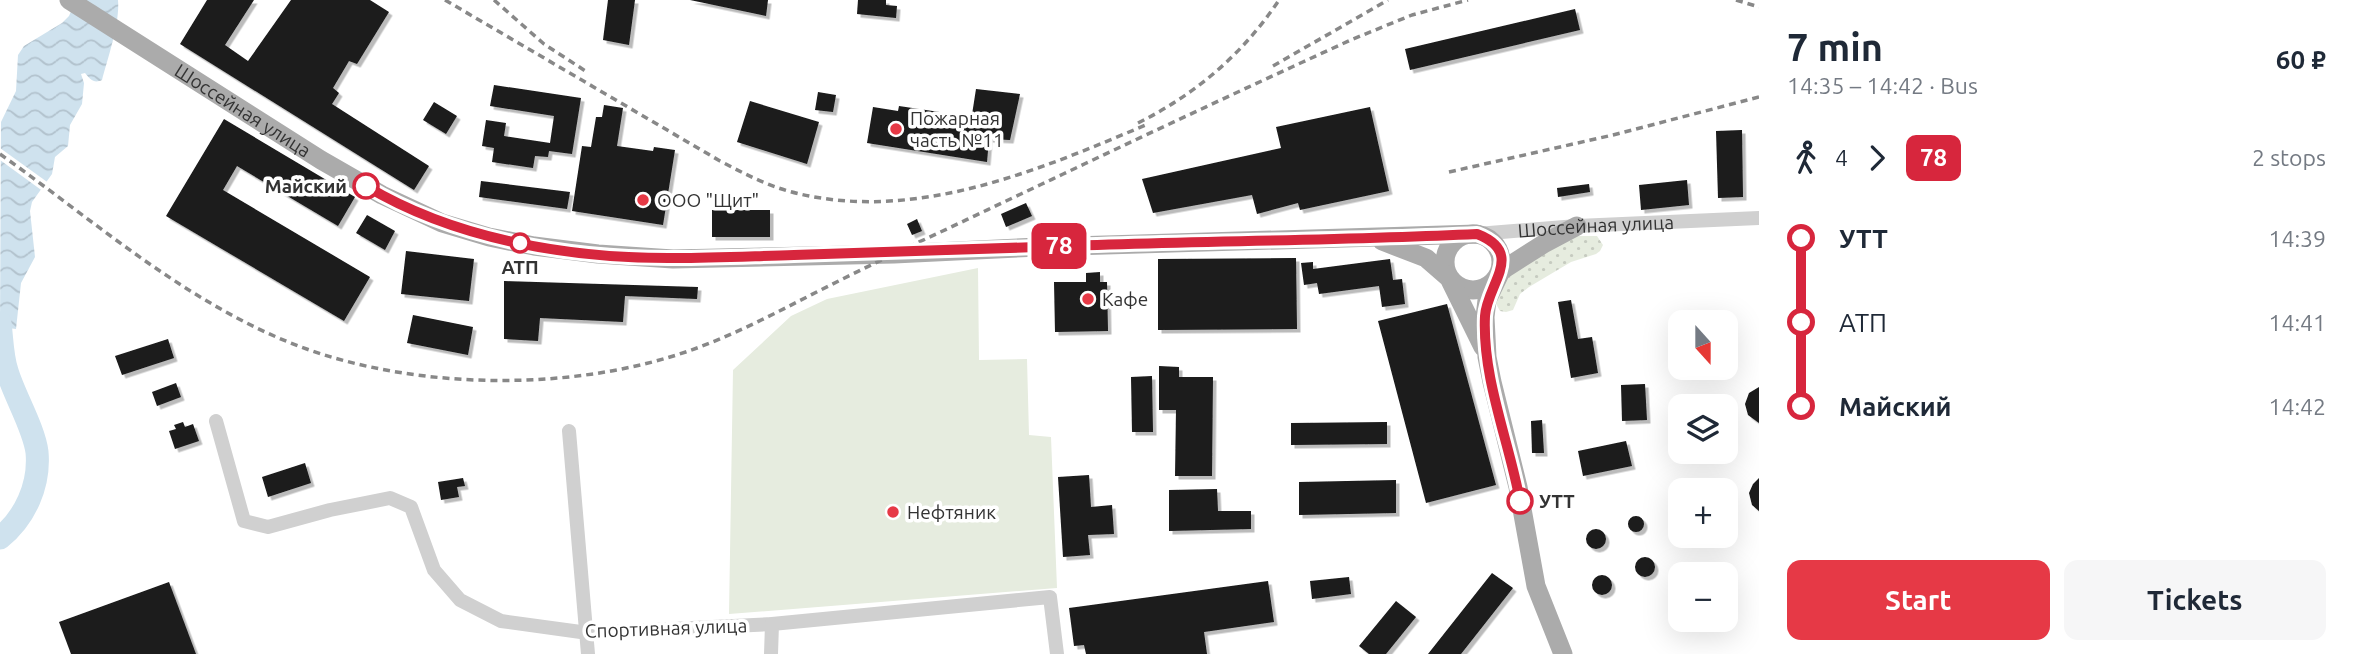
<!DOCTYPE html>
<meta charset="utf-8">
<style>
body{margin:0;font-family:Ubuntu,sans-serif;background:#f6f6f7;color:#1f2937;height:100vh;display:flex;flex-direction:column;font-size:26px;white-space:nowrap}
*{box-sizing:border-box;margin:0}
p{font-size:23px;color:#747a83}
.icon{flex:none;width:38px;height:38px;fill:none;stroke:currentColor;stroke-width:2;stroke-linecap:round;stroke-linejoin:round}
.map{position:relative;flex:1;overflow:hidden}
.drawer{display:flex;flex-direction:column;background:#fff;width:595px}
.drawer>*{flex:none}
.badge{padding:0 14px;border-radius:10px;font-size:24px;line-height:46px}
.needle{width:46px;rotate:159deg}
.tools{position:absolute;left:1668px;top:310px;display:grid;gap:14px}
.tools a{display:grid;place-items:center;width:70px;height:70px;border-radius:14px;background:#fff;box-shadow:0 7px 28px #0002;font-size:35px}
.map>.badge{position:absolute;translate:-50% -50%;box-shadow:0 0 0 4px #fff}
.legs{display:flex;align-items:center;gap:10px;height:77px;padding:0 28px;font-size:23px}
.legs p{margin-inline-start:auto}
.head{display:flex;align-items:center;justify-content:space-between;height:119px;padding:0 28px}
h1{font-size:38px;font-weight:700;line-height:52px}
.action{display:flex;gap:14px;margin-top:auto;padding:14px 28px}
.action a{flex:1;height:80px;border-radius:14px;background:#e63946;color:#fff;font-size:28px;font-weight:700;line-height:80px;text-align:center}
.action a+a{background:#f6f6f7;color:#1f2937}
ul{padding:0 28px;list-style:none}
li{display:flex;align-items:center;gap:24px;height:84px;font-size:26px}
li i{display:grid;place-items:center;width:10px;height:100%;margin:0 9px;background:currentColor}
li i::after{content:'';width:18px;height:18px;margin:-9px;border:5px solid;border-radius:50%;background:#fff}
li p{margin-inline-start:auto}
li:first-child i{background:linear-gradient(#0000 50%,currentColor 0)}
li:last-child i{background:linear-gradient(currentColor 50%,#0000 0)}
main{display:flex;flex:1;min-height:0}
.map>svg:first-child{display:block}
</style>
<main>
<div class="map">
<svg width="1759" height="654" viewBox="0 0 1759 654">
<defs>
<pattern id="grass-dots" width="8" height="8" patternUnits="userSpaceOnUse" patternTransform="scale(1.75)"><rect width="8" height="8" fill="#e6ecdf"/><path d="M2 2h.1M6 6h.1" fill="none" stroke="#c6cbc0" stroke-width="1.8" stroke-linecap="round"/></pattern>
<pattern id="water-waves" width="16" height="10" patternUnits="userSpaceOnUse" patternTransform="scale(1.75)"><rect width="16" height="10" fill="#cfe2ee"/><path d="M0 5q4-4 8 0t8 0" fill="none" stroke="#b2c2cd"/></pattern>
<filter id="shadow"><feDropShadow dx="3.5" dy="3.5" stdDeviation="0" flood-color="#0004"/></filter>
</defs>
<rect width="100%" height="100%" fill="#fff"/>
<path fill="url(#grass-dots)" d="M1572,236H1597L1603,245L1600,251L1596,254L1571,262L1529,287L1520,294L1513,310L1506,312L1500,311L1495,302L1504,279Z"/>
<path fill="#e6ecdf" d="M978,268L979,360L1027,359L1029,435L1051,437L1057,588L729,614L733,370L791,316L827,299Z"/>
<path fill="url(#water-waves)" d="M76,0H118C120,23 108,57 102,80C94,84 90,79 85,73L81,74L84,83L82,104L70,125L68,146L55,157L52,174L32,202L30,211L35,257L21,283L16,329L0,327L1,122L16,91L18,55L24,46L62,23L69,16Z"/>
<path fill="#fff" d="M0,148L50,184L44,192L0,160Z"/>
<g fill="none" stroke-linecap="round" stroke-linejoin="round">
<path stroke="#cfe2ee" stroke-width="23" d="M0,323C2,338 2,356 7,371C14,395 34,428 37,452C40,485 25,518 0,538"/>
</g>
<path fill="#1a1a1a" filter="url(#shadow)" d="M207,0H254L225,45L248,61L291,0H370L389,12L357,64L349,61L333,88L339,93L332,104L429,166L414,190L180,44Z
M608,0H635L629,45L603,40Z
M690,0H768L766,16Z
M858,0H886V5L897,6L896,18L857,14Z
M1575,9L1580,30L1410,70L1405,49Z
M494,85L581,98L572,154L549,151L548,157L535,156L533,168L492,162L494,148L482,146L486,120L506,123L504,136L550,143L554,116L490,106Z
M976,89L1020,94L1010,140L989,139L987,162L867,143L873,107L898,111L899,106L946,113L945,118L971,121Z
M818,92L836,95L833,112L815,110Z
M750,101L819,122L807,164L737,142Z
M434,102L457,116L446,134L423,120Z
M604,105L623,108L617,146L653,151L654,147L675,150L663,225L572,211L582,146L591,147L596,117H602Z
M1370,107L1389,191L1300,210L1298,203L1257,214L1252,195L1153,213L1142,179L1281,148L1276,127Z
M224,119L355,197L338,226L237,166L223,190L370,277L344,321L166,216Z
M1742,130L1743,197L1718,198L1716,131Z
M1687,180L1689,205L1641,210L1639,185Z
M481,181L570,192L567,209L479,197Z
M1589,184L1590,192L1558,197L1557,188Z
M1026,203L1032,216L1006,227L1001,214Z
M712,210H770V237H712Z
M367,215L395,231L385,250L356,233Z
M917,219L922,231L912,235L907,224Z
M406,251L474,259L469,301L401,294Z
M1296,258L1297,329L1158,330V259Z
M1390,259L1393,280L1402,279L1405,304L1382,307L1379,286L1319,294L1317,283L1304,285L1301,263L1313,262V269Z
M1100,272V282H1107L1108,331L1055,332L1054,282H1086V273Z
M504,281L698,287L697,299L625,296L623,322L540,318L538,341L504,339Z
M1571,300L1578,339L1592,337L1598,373L1571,378L1558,302Z
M1447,304L1496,485L1426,503L1378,321Z
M413,315L473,327L468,355L407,343Z
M168,339L174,358L122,375L115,356Z
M1159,366L1179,367V377H1213L1212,476H1175L1176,410H1159Z
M1152,376L1153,432H1132L1131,377Z
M176,383L181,397L157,406L152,392Z
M1645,384L1647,420L1622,421L1621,385Z
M1759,387V423L1748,415L1745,404L1749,393Z
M1542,420L1544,453H1532L1531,421Z
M183,422L185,427L193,424L199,441L175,449L169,431L176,429L174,425Z
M1387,422V444L1291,445V423Z
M1626,441L1632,466L1583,476L1578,451Z
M305,463L311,483L268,497L262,477Z
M1089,475L1091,507L1112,505L1114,534L1088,535L1090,555L1063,557L1058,477Z
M463,478L465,486L457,487L459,497L441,500L438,482Z
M1759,478V511L1752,505L1749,493L1753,484Z
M1396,480V513L1299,515V482Z
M1217,489L1218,511H1251V529L1169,531V490Z
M1628 524a8 8 0 1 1 16 0a8 8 0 1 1-16 0Z
M1586 539a10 10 0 1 1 20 0a10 10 0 1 1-20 0Z
M1635 567a10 10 0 1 1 20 0a10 10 0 1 1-20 0Z
M1492,573L1513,588L1461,654H1428Z
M1592 585a10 10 0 1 1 20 0a10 10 0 1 1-20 0Z
M1349,577L1351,594L1312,599L1310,581Z
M1268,581L1274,622L1204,632L1207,654H1086L1084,645L1074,646L1069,608Z
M169,582L196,654H71L59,622Z
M1396,601L1416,617L1386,654H1369L1359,646Z"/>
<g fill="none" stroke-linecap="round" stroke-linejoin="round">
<g stroke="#d0d0d0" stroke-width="14">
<path id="s1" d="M1477,234L1577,226L1759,218"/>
<path d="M216,421L244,521L268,527L330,510L390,498L411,507L434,570L460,600L501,621L588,633L772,624L1050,597L1057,654"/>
<path d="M569,431L588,654"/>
<path d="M771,654L772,624"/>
</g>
<g stroke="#ababab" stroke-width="19">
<path id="s2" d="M69,0L321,160L382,195L442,223L489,237L534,246L598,254L673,259L894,254L1039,247L1477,234"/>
<circle cx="1473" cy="262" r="28"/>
<path d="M1382,241L1426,258L1449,278L1483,347"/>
<path d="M1563,654L1536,586L1518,487L1492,382L1487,357L1485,317L1487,300L1501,271L1545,243L1577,226"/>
</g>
<path stroke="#888" stroke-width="3.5" stroke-dasharray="7 5" stroke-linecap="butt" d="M445,0L720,161C743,173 764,184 788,191C911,225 1037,171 1148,124
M494,0L544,44L587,72
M1736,0L1759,7
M1273,66L1388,0
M1138,123C1196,94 1243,54 1279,0
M0,154C97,223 189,305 301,347C420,391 578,392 697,348C732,335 766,318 799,301C848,276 897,252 947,229C1082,165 1217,101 1353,39L1412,15L1468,0
M1449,172L1613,135L1759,97"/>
</g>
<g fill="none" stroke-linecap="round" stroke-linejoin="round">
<defs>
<path id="line-1" d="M366,186C456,240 572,259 676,258C715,258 755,256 794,255C875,253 956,250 1037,247C1184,241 1331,241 1477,234C1526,253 1487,284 1485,316C1482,378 1509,441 1520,501"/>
</defs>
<use href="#line-1" stroke="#fff" stroke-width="16"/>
<use href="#line-1" stroke="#d7263d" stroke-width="10"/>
</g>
<g fill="#e63946" stroke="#fff" stroke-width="2.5">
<circle cx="896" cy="129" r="7"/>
<circle cx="643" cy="200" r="7"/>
<circle cx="1088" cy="299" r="7"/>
<circle cx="893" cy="512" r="7"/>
</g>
<g fill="#fff" stroke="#d7263d" stroke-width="3.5">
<circle cx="366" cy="186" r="12"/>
<circle cx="520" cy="243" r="9"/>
<circle cx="1520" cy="501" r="12"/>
</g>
<g text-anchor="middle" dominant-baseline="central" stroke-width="7" stroke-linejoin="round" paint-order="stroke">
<g font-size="19" fill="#333" stroke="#fff">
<text stroke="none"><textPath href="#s2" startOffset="206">Шоссейная улица</textPath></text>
<text stroke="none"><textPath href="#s1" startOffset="119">Шоссейная улица</textPath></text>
<text transform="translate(666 628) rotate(-2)">Спортивная улица</text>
</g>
<g font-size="19" fill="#333" stroke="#fff" text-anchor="start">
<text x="910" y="118">Пожарная<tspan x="910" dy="22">часть №11</tspan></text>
<text x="657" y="200">ООО "Щит"</text>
<text x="1102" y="299">Кафе</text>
<text x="907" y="512">Нефтяник</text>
</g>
<g font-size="19" font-weight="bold" fill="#333" stroke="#fff" text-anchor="end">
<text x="347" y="186">Майский</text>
<text x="520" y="267" text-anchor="middle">АТП</text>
<text x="1539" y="501" text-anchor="start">УТТ</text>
</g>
</g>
</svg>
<div class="tools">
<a><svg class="needle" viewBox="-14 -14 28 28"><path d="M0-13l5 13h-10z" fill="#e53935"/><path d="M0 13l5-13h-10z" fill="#747a83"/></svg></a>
<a><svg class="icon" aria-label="layers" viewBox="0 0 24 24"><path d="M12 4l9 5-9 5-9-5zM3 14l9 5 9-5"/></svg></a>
<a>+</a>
<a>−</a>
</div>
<b class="badge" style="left:1059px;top:246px;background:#d7263d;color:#fff">78</b>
</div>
<section class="drawer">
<div class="head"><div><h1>7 min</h1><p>14:35 – 14:42 · Bus</p></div><b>60 ₽</b></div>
<div class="legs"><svg class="icon" aria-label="walk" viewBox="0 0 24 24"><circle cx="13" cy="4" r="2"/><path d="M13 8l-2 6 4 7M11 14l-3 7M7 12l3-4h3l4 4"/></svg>4<svg class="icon" aria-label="forward" viewBox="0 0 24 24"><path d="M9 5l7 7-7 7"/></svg><b class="badge" style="background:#d7263d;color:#fff">78</b><p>2 stops</p></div>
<ul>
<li><i style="color:#d7263d"></i><b>УТТ</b><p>14:39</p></li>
<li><i style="color:#d7263d"></i><span>АТП</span><p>14:41</p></li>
<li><i style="color:#d7263d"></i><b>Майский</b><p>14:42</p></li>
</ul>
<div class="action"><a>Start</a><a>Tickets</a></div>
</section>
</main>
